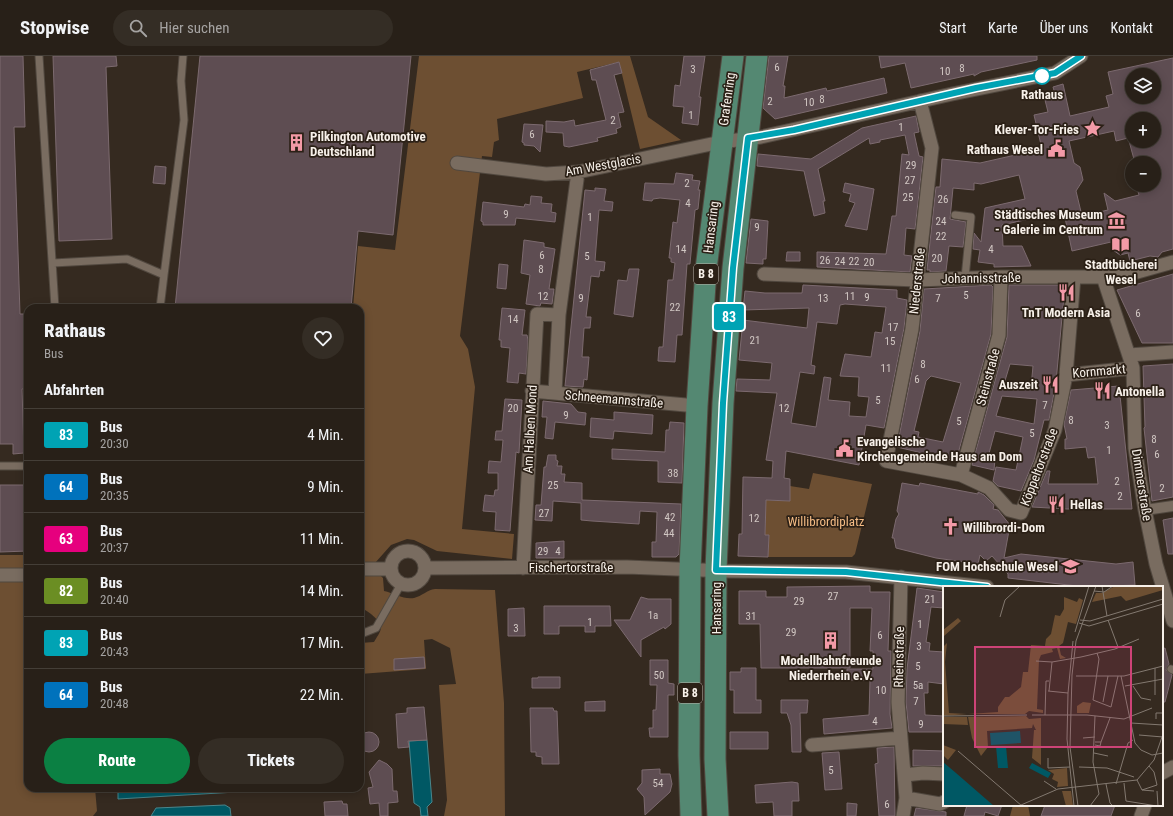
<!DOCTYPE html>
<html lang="de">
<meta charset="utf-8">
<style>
body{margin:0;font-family:"Roboto Condensed",sans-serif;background:#342d25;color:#f1f3f6;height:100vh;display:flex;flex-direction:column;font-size:15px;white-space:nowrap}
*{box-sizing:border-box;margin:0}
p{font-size:13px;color:#a5a3a2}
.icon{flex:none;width:22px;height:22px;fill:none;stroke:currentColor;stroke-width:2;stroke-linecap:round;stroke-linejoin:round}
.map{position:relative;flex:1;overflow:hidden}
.drawer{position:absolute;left:24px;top:248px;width:340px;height:488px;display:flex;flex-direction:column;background:#282018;border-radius:12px;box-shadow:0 2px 10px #0003,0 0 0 1px #443e37}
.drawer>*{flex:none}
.badge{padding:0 8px;border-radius:3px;font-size:14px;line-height:26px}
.buttons{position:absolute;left:1125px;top:12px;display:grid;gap:8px}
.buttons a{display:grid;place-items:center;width:36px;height:36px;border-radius:50%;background:#282018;box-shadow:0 2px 10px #0003,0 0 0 1px #443e37;font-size:20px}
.map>.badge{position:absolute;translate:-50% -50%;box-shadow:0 0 0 2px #fff}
h2{padding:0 20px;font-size:15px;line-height:36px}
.round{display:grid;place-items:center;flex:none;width:42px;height:42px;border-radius:21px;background:#342d25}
.head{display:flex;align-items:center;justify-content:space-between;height:68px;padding:0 20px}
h1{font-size:19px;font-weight:800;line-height:30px}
.action{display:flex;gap:8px;margin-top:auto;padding:8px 20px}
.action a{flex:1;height:46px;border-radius:24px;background:#0b8043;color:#fff;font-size:16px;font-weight:800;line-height:46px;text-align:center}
.action a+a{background:#342d25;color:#f1f3f6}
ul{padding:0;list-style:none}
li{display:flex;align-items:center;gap:12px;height:52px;padding:0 20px;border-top:1px solid #443e37}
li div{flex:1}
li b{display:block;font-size:15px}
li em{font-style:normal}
li .badge{min-width:44px;font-weight:700;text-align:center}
header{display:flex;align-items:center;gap:24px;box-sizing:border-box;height:56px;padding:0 20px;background:#282018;border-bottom:1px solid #443e37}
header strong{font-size:19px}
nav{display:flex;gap:22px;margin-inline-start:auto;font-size:14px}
.search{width:280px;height:36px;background:#342d25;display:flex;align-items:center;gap:10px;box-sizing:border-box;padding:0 14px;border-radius:22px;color:#a5a3a2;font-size:15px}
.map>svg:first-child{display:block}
</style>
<header>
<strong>Stopwise</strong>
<div class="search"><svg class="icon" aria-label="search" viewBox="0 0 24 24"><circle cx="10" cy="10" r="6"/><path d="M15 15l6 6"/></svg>Hier suchen</div>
<nav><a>Start</a><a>Karte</a><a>Über uns</a><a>Kontakt</a></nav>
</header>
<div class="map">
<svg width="1173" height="760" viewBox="0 0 1173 760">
<rect width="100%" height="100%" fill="#352a20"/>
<path fill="#6d4f32" d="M419,0H630L648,61L681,84L640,93L619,6L577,16L583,42L497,63L499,84L494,86L492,101L482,100L460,280L468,293L475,331L462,473L514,478L512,503L437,495L414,484L407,483L391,489L375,507H360V252H353L358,190L395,194Z
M813,417L872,428L855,498L852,501H768L769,479H765L766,444L789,445L790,430L809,433Z
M0,499H28V514H0Z
M364,517L380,519L383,522L384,535C394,537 404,544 414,542C422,540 427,534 435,533L495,534L504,647L505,760H444L447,744L439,629L456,628L450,592L432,583L424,584L426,613L360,618V587L374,586C376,582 381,576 381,571C381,564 366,554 360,551V521Z
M28,524V732H95L97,755L93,760H0V525Z
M1013,749H1028L1030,760H1010Z"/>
<path fill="#005864" stroke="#4a868c" d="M427,684L432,746L427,751L428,760H421L420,751L414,747L409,685Z
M118,732H304L118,743Z
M225,749L230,752L231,760H151L156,752Z"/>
<path fill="#5e4d52" stroke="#7c6a6f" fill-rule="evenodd" d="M0,0H23L25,71H14L20,258H28V332L22,333L24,397L13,398V388H0Z
M53,0H116L117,10L106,11L112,183L59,185Z
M200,0H411L393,179L358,175L351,252H175Z
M684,0H705L699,41H701L698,69L682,67L684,51L673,50L675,29L680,30Z
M769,0H788L783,30H785L784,42L826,32L827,35L884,22L887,37L775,63L763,52Z
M879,0H1037V4L981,16L974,20V18L911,32L905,7L881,12Z
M1173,2V193L1162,196L1158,201L1150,200L1130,205L1128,197L1120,199L1113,194L1111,186L1072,195L1064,157L1056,159V157L1002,169L1003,190H1022L1031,210L994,211V208L978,206L980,194L973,193L974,177L981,186L985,152L1025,143L1019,119L981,128L974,127V134L953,132L950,163L966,166L963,191L949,190L946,215L930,216V214H927L936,131H940L942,103L980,107L1042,93L1034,59L1048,56L1044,40L1055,38L1053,31L1063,28L1070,60L1109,51L1106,40L1113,38L1108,16ZM1132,19H1154V41H1132ZM1132,63H1154V85H1129L1135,107H1154V129H1136L1139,139L1115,145L1104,137L1108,154L1082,160L1076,135L1083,124L1080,111L1074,107L1069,85L1114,75L1116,85L1132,81Z
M619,6L622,17L614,19L624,56L618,57L621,71L616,73L617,77L597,82L598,85L569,91L564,90L563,77L546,76V65L564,66L574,64L575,70L606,64L596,24H592L590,14Z
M916,60L919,76L914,77L919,100L923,101L915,173L906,172L904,199L912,200L910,216L817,211V196L886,198L892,160H896L902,98L909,99L905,79L880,84V86L870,88L869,82L818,113L825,145H823L825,157L814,160L804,115L757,110L758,98L811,103L862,72Z
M524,68L543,69L540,96L534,90L524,89V87L522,86Z
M155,110L166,111L165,128L153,127Z
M676,117L693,119L692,124L700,125L698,134H700L698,153L695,154L690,208H687L682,279H677L675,306L658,305L659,291H663L668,224H673L675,207L671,206V202H669L673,166L677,167L680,144L660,142L653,143L652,145L643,144L645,127L674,128Z
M845,127L874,133L867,174L845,170L855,147L849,145L851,138L843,136Z
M595,132L606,133L604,145L613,146L612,155L599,154L595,205L605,206L604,215L600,214L599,221L591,220L586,261H591L590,272H584L582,301H589L587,324L584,323L583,331L565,330L585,134L595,135Z
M531,140L542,141L541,147L552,148L551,156L556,157L555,166L516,162L515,169H483V166L481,165L483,146L524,151L525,148L530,149Z
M751,163L768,165L766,203H763V208L746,207Z
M524,184L544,187V191L555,193L549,233H554L552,248L541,247L540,250L526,248L530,219L521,217Z
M787,196H800V205H786Z
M499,208L508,209L506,233L497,232Z
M629,213H639L633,261L614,258L618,224L627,225Z
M1173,218V287H1142L1117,234Z
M803,229L897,234V242L907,244L904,272L884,372L866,369L859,409L786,395L784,422L790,423V445L766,444L765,479H769L768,501L738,500L739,478H742L743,421L772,422L773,405L766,404L777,337L736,335L737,323L770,324L772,307L739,304L743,264L807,272L809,252L743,254L745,235L765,237H802ZM845,248L886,251L882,277L875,276L871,301L845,298L840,320L859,321L858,340L869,341L866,361L849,360L850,346L828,344L831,322L824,321L816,371L791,367L800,316L814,318L815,310L811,309L817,266L837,268L840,249Z
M991,229L993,231L991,278L956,405L897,391L920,275L924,233ZM931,320L961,327L943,386L918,381L919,376L914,375L926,325Z
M1009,229H1065L1056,326L1049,364H1044L1034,404L1021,435L998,430L993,425L996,411L1016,414L1023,381L995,375L988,401L995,403L994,414L972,409L1007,281ZM1010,308L1033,310L1031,331L1004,328ZM1002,340L1037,343L1034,368L996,360Z
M502,252L525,254L522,279H527L528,284L526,318L519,317L518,327L507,326L510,292L501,291V284H499Z
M1173,308V441L1152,445L1144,372L1145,371L1143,310Z
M1119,330L1132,453H1067L1032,451L1047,415H1050L1048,428H1098L1095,401L1088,402L1086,391L1065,393V383H1067L1064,368L1071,334Z
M505,343L522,344L519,397L516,396L510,475L495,474L496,456L483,455L485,439L494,440L495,434H498V417H488L489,405L501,406L503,384H495L496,375H502Z
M543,345L571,348L578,356L586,357L585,369L555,366L553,383L545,382L547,361H542Z
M614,356L653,359L652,378L614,375L613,383L590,381L591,362L614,364Z
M670,366L684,367L682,427L658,426V405L612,403V393L665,396L666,374H669Z
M548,399H556V404L558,405L557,410H562L561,418H565L564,426L582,427V444L681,448L679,498L676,501H652V486H656L657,456L640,455L639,468L592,465L581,464V447L553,445L552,465L535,464L536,449H541L544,411H546Z
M902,427L919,430L920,427L978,438V436L984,439L994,449L993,453L998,454L1010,469L1004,502L1021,498L1116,508L1133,506L1135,529L1086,531L1008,522V518L992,500L986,505L980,499L978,508L936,502L896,492L894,482H892L896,463L899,458L897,455Z
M0,429H28V495L0,496Z
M1173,462V498H1168L1163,464Z
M564,485V502H536V487Z
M870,530V536H890L888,595H891L890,658L892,672L824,678L823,663L869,659L870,624H847V613H873V595H870L872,552H850V612H761L760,568H739V535H766V541H787V531Z
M917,532L944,536V552L931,551L926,586L930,587L929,595L944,596V628L928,626V637H924L925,659L944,660V676H909L906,646L907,613Z
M641,541L648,543H671V568L665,573L664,571L641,584V601L614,564H630Z
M544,550H610L611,570H595V576H585V570H559V578H544Z
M524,552L525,580H508V553Z
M1165,592L1169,608L1166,614L1172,619L1165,646H1162V593Z
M424,601L425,612L394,614V603Z
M650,604H668V627L674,628V639H668V681H650L649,672H653V654H656L657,629H650Z
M741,612H756V644H761V657H734V634H730V616H741Z
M538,621H560V632H532V622H538Z
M781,644H808L807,657H800L801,696H792L791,669L787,657H781Z
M605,645V655H585V646Z
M424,651L427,684L408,685L409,691L398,692L396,658L407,657V652Z
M530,652H553L554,655H557L559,708H542V701L536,700V696H531Z
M359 686a10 10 0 1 1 20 0a10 10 0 1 1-20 0Z
M730,676H768V693H730Z
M894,691L895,760H879L875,708L878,707L877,692Z
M913,694L944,695V710H913Z
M839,696L842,733L825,734L822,697Z
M379,704L387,708L392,713L393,735H397L398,746L388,747V760H380L379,747L370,748L368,732L373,731L369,716Z
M660,713V718H670L672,728L670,736L645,759L644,741L637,733L642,727V714Z
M792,726L798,727L799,745H792V760H774L773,746L756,747L755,729Z
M342,745L343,748H347L348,760H325L324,746Z
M847,747L857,748L856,760H847Z
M967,749H1002L998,760L985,756L984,760H964Z
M1045,749H1115L1111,760H1041Z
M916,752L946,756V760H914Z"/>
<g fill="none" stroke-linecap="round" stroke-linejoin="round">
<defs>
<path id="service" d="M39,0L55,252
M955,159L971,161L965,222
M53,207L127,203L164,219L160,252
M164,219L184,64L181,25L183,0
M0,410H28
M361,578L376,572L401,528
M1171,613L1173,614"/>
<path id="pedestrian" d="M1145,454L1173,450"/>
<path id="minor" d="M920,45L932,92L912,273L886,405L961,419L989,432L1009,454L1021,457L1055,374L1066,319L1074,221
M457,107L546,118L578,116L721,86L761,81L952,38L1055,17L1081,0
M764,218L917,224L1001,221H1103L1123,220L1173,206
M1103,221L1133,312L1135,392L1145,454L1156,508L1173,565
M1129,299L1173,296
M1066,319L1133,312
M532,335L697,350
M555,337L559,259L578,116
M961,419L999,279L1001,221
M391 512a17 17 0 1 1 34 0a17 17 0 1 1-34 0Z
M425,512L627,511L726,515L846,516L987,531
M523,512L537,258L559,259
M360,513H390
M0,519H28
M901,521L898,646L906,742L903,760
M812,689L901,682
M1162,717L1173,711
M905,719L923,717L944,718
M906,742L940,748L944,746
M1141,760L1145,749"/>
<path id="primary" d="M691,760L689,699L690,514L697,350L706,213L733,0
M718,760L715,703L716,514L723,347L733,212L757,0"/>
</defs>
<use href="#service" stroke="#51483f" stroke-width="9"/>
<use href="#pedestrian" stroke="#51483f" stroke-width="12"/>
<use href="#minor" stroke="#51483f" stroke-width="15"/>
<use href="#primary" stroke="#51483f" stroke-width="23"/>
<use href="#service" stroke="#796c60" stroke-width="7"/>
<use href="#pedestrian" stroke="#796c60" stroke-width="10"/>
<use href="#minor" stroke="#796c60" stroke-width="13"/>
<use href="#primary" stroke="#548872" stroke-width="21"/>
</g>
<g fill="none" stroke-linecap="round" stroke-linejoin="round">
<defs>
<path id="line" d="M987,531L846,516L716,514L723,347L733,212L748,82L794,74L976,32L1055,17L1081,0"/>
</defs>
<use href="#line" stroke="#fff" stroke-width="9"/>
<use href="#line" stroke="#00a3b4" stroke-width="6"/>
</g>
<defs>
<symbol id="sight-bare" viewBox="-9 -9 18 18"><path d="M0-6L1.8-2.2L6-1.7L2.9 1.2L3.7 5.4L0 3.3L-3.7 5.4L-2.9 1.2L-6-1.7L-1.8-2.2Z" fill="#f39aa7" stroke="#2b2016" stroke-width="2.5" paint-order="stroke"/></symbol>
<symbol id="building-bare" viewBox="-9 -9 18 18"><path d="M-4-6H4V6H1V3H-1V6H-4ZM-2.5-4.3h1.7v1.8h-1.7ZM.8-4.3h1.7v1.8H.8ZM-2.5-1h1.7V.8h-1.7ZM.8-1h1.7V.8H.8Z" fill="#f39aa7" stroke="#2b2016" stroke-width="2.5" paint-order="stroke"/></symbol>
<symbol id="civic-bare" viewBox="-9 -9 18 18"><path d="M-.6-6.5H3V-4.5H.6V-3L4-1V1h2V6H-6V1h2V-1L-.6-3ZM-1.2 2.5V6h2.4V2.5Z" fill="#f39aa7" stroke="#2b2016" stroke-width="2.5" paint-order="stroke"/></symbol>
<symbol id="museum-bare" viewBox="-9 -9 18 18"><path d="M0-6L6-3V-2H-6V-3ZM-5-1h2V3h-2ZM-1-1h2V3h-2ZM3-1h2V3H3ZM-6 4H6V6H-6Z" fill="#f39aa7" stroke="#2b2016" stroke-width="2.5" paint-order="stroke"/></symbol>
<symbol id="library-bare" viewBox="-9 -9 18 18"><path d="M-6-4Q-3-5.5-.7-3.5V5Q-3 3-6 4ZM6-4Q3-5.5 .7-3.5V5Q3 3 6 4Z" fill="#f39aa7" stroke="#2b2016" stroke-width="2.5" paint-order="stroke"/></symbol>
<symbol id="restaurant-bare" viewBox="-9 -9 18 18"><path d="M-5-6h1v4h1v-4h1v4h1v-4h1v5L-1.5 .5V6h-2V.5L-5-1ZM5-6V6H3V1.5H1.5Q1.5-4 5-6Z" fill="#f39aa7" stroke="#2b2016" stroke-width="2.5" paint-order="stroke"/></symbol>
<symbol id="church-bare" viewBox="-9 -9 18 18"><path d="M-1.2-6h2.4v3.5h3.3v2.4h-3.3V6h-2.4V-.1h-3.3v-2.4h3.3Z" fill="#f39aa7" stroke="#2b2016" stroke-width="2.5" paint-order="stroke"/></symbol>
<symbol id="university-bare" viewBox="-9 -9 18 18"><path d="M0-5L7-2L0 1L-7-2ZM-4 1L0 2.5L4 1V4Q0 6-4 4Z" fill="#f39aa7" stroke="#2b2016" stroke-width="2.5" paint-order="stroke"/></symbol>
</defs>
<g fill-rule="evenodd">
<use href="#sight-bare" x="1080" y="60" width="25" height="25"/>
<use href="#building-bare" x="284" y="74" width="25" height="25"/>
<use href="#civic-bare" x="1044" y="80" width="25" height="25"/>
<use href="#museum-bare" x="1104" y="152" width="25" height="25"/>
<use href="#library-bare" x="1108" y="176" width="25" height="25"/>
<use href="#restaurant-bare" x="1054" y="224" width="25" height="25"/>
<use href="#restaurant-bare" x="1038" y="316" width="25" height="25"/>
<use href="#restaurant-bare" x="1090" y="322" width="25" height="25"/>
<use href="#civic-bare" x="832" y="380" width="25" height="25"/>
<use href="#restaurant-bare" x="1044" y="436" width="25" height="25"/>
<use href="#church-bare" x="938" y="458" width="25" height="25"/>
<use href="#university-bare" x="1058" y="498" width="25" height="25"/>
<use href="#building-bare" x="818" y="572" width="25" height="25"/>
</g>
<circle fill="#fff" stroke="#00a3b4" stroke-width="2" cx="1042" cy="20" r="8"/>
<g text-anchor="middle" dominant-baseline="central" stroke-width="3.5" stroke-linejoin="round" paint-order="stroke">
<g font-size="11" fill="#d1c7c3">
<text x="777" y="11">6</text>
<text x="962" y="12">8</text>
<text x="693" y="13">3</text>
<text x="945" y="15">10</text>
<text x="822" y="43">8</text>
<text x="770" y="45">2</text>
<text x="809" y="46">10</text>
<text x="691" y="59">1</text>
<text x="613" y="64">2</text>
<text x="901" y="71">1</text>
<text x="532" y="78">6</text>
<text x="911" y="109">29</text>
<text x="910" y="124">27</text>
<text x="687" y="127">2</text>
<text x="908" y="141">25</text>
<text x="943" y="143">26</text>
<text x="688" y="147">4</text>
<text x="506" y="158">9</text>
<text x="590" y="161">1</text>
<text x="941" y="165">24</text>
<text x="757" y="171">9</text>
<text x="941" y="180">22</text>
<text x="681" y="193">14</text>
<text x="991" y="193">4</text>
<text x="542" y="199">6</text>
<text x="587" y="200">5</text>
<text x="937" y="202">20</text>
<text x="825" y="204">26</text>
<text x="840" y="205">24</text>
<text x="854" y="205">22</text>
<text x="869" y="206">20</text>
<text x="541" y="213">8</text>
<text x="966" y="239">5</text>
<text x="543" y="240">12</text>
<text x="850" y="240">11</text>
<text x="867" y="241">9</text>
<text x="581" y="242">9</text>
<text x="823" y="242">13</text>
<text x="938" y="242">7</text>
<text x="675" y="251">22</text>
<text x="1138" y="257">6</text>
<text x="513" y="263">14</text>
<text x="893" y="271">17</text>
<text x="755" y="284">21</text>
<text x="890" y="285">15</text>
<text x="923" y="308">8</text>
<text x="886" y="312">11</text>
<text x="917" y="323">6</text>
<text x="878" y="344">5</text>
<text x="1045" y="349">7</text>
<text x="513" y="352">20</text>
<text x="784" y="352">12</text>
<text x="566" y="359">9</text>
<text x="1071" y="364">8</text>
<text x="959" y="365">5</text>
<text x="1107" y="369">3</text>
<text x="1032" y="377">5</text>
<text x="1154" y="383">8</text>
<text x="1109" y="394">1</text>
<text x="1157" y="398">6</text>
<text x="673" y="417">38</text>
<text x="1117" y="425">2</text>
<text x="553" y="429">25</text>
<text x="1162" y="432">2</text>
<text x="1120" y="440">2</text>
<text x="544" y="457">27</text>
<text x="670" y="461">42</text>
<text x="754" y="462">12</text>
<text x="669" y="477">44</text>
<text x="543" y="495">29</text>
<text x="558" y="495">4</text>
<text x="833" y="540">27</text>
<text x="930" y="543">21</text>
<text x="799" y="545">29</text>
<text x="653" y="559">1a</text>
<text x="751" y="560">31</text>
<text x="590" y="566">1</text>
<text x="920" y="568">1</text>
<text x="516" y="572">3</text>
<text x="791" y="576">29</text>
<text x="880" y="579">6</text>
<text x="919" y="590">3</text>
<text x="918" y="610">5</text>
<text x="659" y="619">50</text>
<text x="918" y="629">5a</text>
<text x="881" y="634">10</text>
<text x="916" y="645">7</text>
<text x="875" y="665">4</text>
<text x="921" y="668">9</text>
<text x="831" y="714">5</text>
<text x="658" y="727">54</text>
<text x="887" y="748">6</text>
</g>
<g fill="#2b2016" stroke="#bab2aa" stroke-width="1">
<rect x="694" y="208" width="24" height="20" rx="3"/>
<rect x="678" y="627" width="24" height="20" rx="3"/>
</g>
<g font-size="12" font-weight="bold" fill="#f7f0e9">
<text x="706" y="218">B 8</text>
<text x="690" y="637">B 8</text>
</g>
<g font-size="13" font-weight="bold" fill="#f7f0e9" stroke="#2b2016">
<text x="1042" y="38">Rathaus</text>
</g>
<g font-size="13" fill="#f7f0e9" stroke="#2b2016">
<text transform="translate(727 43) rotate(-82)">Grafenring</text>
<text transform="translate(603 109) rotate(-10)">Am Westglacis</text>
<text transform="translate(711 171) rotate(-83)">Hansaring</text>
<text transform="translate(981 222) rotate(-1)">Johannisstraße</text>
<text transform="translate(917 225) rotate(-84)">Niederstraße</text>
<text transform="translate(1099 315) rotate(-5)">Kornmarkt</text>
<text transform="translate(988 321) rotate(-75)">Steinstraße</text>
<text transform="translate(614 343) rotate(5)">Schneemannstraße</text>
<text transform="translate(530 373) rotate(-87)">Am Halben Mond</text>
<text transform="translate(1039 411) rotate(-69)">Köppeltorstraße</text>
<text transform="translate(1142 429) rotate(81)">Dimmerstraße</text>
<text x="571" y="511">Fischertorstraße</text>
<text transform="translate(716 552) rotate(-90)">Hansaring</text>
<text transform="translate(899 601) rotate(-89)">Rheinstraße</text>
</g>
<g font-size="13" font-weight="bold" fill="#f7f0e9" stroke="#2b2016" text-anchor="end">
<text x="1079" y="73">Klever-Tor-Fries</text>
<text x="310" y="80" text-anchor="start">Pilkington Automotive<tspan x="310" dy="15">Deutschland</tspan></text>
<text x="1043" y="93">Rathaus Wesel</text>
<text x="1103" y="158">Städtisches Museum<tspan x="1103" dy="15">- Galerie im Centrum</tspan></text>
<text x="1121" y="208" text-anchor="middle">Stadtbücherei<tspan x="1121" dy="15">Wesel</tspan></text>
<text x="1066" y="256" text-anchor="middle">TnT Modern Asia</text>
<text x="1038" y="328">Auszeit</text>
<text x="1115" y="335" text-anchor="start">Antonella</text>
<text x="857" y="385" text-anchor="start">Evangelische<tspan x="857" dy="15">Kirchengemeinde Haus am Dom</tspan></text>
<text x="1070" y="448" text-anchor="start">Hellas</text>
<text x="963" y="471" text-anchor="start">Willibrordi-Dom</text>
<text x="1058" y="510">FOM Hochschule Wesel</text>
<text x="831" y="604" text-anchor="middle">Modellbahnfreunde<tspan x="831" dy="15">Niederrhein e.V.</tspan></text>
</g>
<g font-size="13" fill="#f5bc85" stroke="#2b2016">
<text x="826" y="465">Willibrordiplatz</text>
</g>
</g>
<g transform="translate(943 530)">
<rect width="220" height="220" fill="#352a20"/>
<path d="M172,0H220V4L183,15L178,10L149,16L153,7H159ZM121,11L134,16L136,12L140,14L133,38L125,36L120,57L116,60L118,69L123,72L117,73L114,62L109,63L110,66L98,69L96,74L94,123L100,124V127L86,125L82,128H25L55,126V121L62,111H66L78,101L80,86H85L88,59L102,60L103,53L108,48L112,29L117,30L121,23ZM15,32L18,35L1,50L0,44ZM4,57L2,76L6,127L24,128L0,130V61ZM140,116L148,117L146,127H134V120ZM83,130L86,133L98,132V179L89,172L91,144H93L90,138L89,142L44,145L45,161L38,170L29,152L25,131ZM0,131H24L25,139L0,138ZM0,159L13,164L5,174L0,169ZM124,182L125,200L114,201L115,196L109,193L111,188L105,184ZM119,205H128L130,220H123Z" fill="#6d4f32"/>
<path d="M77,145L78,157L48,159L47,147ZM53,160H63L65,182H55ZM0,176L13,187L51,220H0ZM89,177L108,187L105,192L86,182Z" fill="#005864"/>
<path fill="none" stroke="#837970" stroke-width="1" d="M159,0L164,30M151,5L161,6L170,0M57,31L62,14L77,0M137,34L147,35L220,13M165,34L175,61M136,37L146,40L220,18M132,46L146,0M130,55L125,107L124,153L131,220M154,67L156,73L150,114L168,121L175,90M93,75L109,76L138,71L172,63L196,53M212,82V109M133,90H181L220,80M178,90L192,157L198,164L209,169L220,167M182,100L220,93M190,100L198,112L208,114M105,105L125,107M106,105L109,76M160,116L165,90M89,129H144L181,133L209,122M102,129L103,95H106M0,130L84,129M213,133V127H220M188,137L220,139M196,149L220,151M140,152L152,151M152,156H158L157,160L152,159M158,156L167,132M15,165L79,220M151,167L165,170M105,172V182L127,181M136,181L164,182L191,191M194,194L199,204L211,205M101,195L113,203M181,197L183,215L214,220M163,198L167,217L170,220M173,198L185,157L190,154M199,204L214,199L211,186L206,180M214,205L215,220M78,219L115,203L194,194L211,174L220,148M135,220L127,161L129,89L133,55L153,0M147,220L156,208L150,176L152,130"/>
<path fill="#cd4377" fill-opacity="0.15" stroke="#cd4377" stroke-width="2" d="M32,61H188V161H32Z"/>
<rect width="220" height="220" fill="none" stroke="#f7f0e9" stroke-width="2"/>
</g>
</svg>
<div class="buttons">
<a><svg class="icon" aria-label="layers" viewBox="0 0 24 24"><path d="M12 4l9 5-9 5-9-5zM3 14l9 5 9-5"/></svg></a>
<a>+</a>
<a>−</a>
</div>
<b class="badge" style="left:729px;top:261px;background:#00a3b4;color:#fff">83</b>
<section class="drawer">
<div class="head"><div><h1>Rathaus</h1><p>Bus</p></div><a class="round"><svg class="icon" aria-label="heart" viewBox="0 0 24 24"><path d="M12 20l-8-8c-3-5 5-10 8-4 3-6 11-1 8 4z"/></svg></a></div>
<h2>Abfahrten</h2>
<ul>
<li><span class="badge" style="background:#00a3b4;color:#fff">83</span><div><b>Bus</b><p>20:30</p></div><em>4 Min.</em></li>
<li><span class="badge" style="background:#0072bc;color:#fff">64</span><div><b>Bus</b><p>20:35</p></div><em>9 Min.</em></li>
<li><span class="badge" style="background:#e6007e;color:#fff">63</span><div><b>Bus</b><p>20:37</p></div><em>11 Min.</em></li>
<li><span class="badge" style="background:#6b8e23;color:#fff">82</span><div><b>Bus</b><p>20:40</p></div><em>14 Min.</em></li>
<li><span class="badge" style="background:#00a3b4;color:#fff">83</span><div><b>Bus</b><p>20:43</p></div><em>17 Min.</em></li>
<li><span class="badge" style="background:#0072bc;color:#fff">64</span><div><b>Bus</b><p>20:48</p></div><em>22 Min.</em></li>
</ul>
<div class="action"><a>Route</a><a>Tickets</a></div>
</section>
</div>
